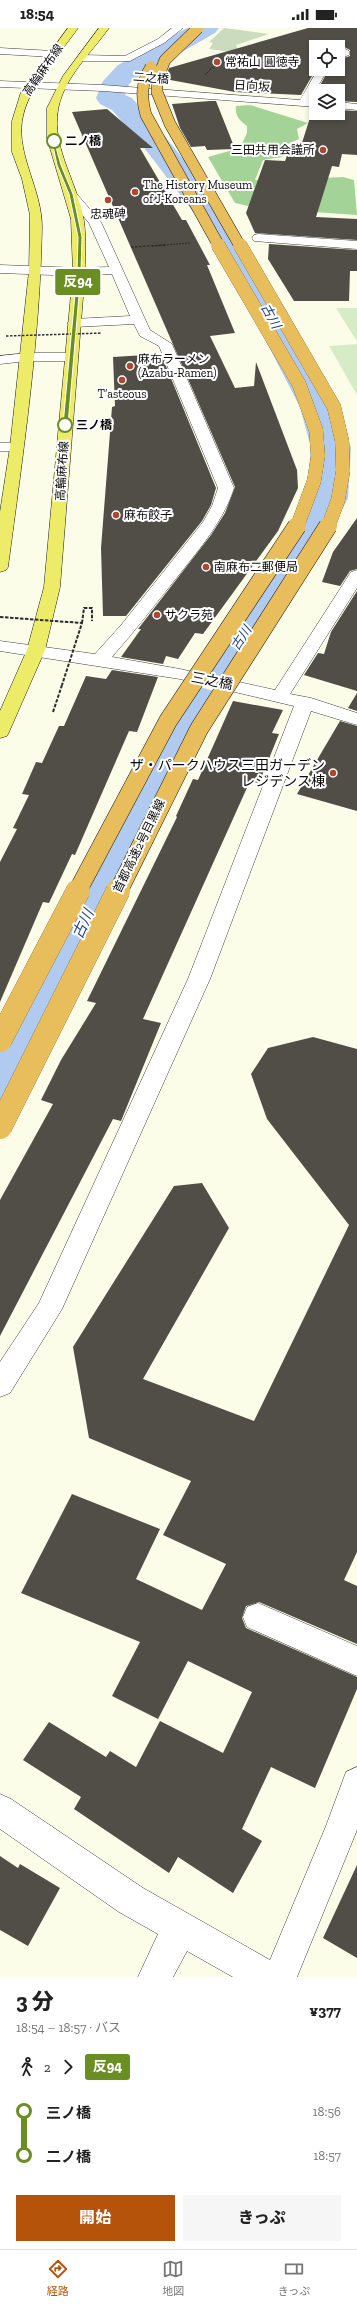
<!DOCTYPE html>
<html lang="ja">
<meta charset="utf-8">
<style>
body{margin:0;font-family:"Zilla Slab","Noto Sans JP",serif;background:#f6f6f6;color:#222;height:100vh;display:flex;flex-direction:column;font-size:15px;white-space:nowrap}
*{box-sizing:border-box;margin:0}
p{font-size:13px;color:#767676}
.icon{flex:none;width:22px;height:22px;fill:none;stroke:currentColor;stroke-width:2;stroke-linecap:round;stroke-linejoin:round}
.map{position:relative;height:1949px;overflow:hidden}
.drawer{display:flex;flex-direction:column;background:#fff;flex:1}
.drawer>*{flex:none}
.badge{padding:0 8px;border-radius:3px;font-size:14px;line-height:26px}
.controls{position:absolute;left:309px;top:12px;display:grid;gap:8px}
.controls a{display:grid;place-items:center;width:36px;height:36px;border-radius:0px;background:#fff;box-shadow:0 2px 6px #0003;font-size:20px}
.map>.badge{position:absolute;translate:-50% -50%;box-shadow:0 0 0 2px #fff}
.legs{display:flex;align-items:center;gap:6px;height:44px;padding:0 16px;font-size:13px}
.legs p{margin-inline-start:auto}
.overview{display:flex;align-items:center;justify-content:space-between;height:68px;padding:0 16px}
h1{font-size:22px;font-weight:800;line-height:30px}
.cta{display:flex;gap:8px;margin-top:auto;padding:8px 16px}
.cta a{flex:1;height:46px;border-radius:0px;background:#b45309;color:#fff;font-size:16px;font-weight:800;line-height:46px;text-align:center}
.cta a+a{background:#f6f6f6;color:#222}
ul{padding:0 16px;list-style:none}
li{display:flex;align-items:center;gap:14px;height:44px;font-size:15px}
li i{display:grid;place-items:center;width:6px;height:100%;margin:0 5px;background:currentColor}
li i::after{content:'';width:10px;height:10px;margin:-5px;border:3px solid;border-radius:50%;background:#fff}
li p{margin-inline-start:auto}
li:first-child i{background:linear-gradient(#0000 50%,currentColor 0)}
li:last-child i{background:linear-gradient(currentColor 50%,#0000 0)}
.status{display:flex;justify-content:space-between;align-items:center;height:28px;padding:0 20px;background:#fff;direction:ltr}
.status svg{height:11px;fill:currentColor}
.tab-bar{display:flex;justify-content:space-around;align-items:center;height:56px;border-top:1px solid #e0e0e0;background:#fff;font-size:11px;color:#767676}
.tab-bar a{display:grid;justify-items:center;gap:2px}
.tab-bar .current{color:#b45309}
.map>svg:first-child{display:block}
</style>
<div class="status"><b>18:54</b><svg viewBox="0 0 49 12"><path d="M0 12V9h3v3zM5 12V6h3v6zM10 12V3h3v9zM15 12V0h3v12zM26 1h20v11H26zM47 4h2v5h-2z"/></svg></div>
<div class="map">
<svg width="357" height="1949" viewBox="0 0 357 1949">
<rect width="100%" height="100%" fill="#fcfde8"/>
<path fill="#a3d397" d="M250,77L308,95L297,101L299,111L286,117L282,129L263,132L255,152L307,155L323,150L343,149L354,152L357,187L257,180L235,175L208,129L240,120L247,105V98C239,92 235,88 236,78Z"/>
<path fill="#cadcbd" d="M224,0L269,6L236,17L239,25L209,21L213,15L209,14Z"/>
<path fill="#d6ecc7" d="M336,280H357V312H356Z
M357,316V367L329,318Z"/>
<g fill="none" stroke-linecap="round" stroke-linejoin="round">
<path fill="#b1caf0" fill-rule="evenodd" d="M187,0H219L215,5L138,49L129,56L125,67L132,70L159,101L224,182L286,282L340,379L351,420L348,470L331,504L238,651L221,655L204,651L197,641L287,504L306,470L311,420L300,379L250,282L194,185L139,113L112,82L100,76L96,70L103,53L118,37Z
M200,659L217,664L225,674L162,786L97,929L31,1054L22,1070L0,1077V998L39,929L108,786L183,664Z"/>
</g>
<path fill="#514e47" d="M308,0H357V74L338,73V63H317L329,41H338V32L350,28V22L339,16L333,19H316V41L301,67L235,64L165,51L169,40Z
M210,73H216L235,121L207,122L205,118L191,119L180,100L172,76Z
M313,80H316V85H338V82L357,83V127L342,126L339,139L332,138L316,189L357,191V212L255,205L246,185L265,132L285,133L291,117L301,118Z
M107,81L153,120H140L182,192H186L210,237H207L235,305L210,308L235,360L254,358L256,334L297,442L298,460L278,503L203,606L195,605L178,631L166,628L163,636L121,629L141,601H138L211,507L225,485L235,459L72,84Z
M269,216L357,222V243H350L349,273H294L268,231Z
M161,326L216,460L211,477L202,493L126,588H103L101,520L112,379L115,378L113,329Z
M357,490V541L350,543L340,558L322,554L333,524Z
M357,563V663L304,647L318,625L324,626L331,604Z
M112,642L158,649L137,704L129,703L75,827L72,826L49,875L43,874L0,974V834L17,801L13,800L29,767L22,766L36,734L42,735L59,698H64L86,648L106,651Z
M357,665V683L348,680Z
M233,673L283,682L272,705L279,706L259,755L250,753L143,991L161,995L121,1093L113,1091L0,1308V1172L53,1076L41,1072L61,1032L96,975L87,973L177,789L176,788L193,751L198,752Z
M340,693L357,698V783L297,766Z
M313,1009L357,1021V1524L344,1552L357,1558V1616L259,1574L246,1578L242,1590L246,1600L357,1649V1661L315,1760L271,1739L242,1801L262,1813L233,1865L178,1829L169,1845L74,1781L81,1769L23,1732L49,1694L106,1729L110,1723L136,1739L160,1693L223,1725L252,1664L188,1633L158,1691L112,1668L140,1614L21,1565L72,1466L160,1501L136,1551L202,1582L226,1536L163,1507L191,1453L89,1410L73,1319L174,1158L202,1155L229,1200L143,1351L254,1393L349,1197L267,1091L251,1046L268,1020Z
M0,1828L18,1840L20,1836L60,1860L28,1918L0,1902Z
M357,1837V1930L323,1910Z"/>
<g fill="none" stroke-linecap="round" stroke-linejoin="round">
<defs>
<path id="minor" d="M172,0H183L164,15L130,33H82L77,30L82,27L125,28L158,11Z
M338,17L349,23V27L338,31V19H334Z
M0,20L53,23L58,26L53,29L0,26Z
M318,41H328L310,72L316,73V79L103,63L0,59V53L103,57L300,72Z
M338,74L357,76V82L338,80Z
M71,163L75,164L101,194L150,302L172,316L234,460C223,494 200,520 178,548C156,575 135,603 112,629L180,641L275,662L349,547L351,544L357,542V560L290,666L311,670L357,685V697L311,683L210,951L62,1281L10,1365L0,1369V1334L39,1275L188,951L294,678L180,651L0,623V613L95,626L122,596L203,494L212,478L218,460L159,318L140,308L134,296L74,299L67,295L74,291L130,288L112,246L79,248L0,245V237L79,240L109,239L89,195L65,166Z
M258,206L357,213V221L254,213L252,210L254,207Z
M27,325H71L78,329L71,333H27L0,336V328Z
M0,415H17L24,419L17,423H0Z
M258,1575L357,1618V1648L247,1599L243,1589L247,1579Z
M357,1739V1802L297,1949H233L187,1923L173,1949H138L158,1906L119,1884L0,1801V1766L11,1771L143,1860L270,1932L326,1798L346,1744Z"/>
<path id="major" d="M68,0H78C58,29 28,57 22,93C17,128 42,162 42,199C40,312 23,426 8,539L6,542L0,544V484L10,419L29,243L30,187L22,151L12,124V93L21,64Z
M99,0H109C94,21 73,41 63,65C45,107 72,143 82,183C87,203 85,224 85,244L60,559L45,622L9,704L7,708L0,710V683L27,622L44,559L73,244L71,191L47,110V80L63,48Z"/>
</defs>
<use href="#minor" stroke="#3d3d3d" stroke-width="1"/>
<use href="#major" stroke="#1b1b1b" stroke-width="1"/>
<path stroke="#2c2c2c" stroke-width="1" stroke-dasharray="2 1" stroke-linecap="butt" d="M205,47L214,38
M152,218L190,215"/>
<path stroke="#2c2c2c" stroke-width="1.5" stroke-dasharray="2.5 1.5" stroke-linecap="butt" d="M131,219L166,217"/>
<path stroke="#2c2c2c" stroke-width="2" stroke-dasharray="3.5 1.5" stroke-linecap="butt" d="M82,595L84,580H92V593
M53,684L62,657"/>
<use href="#minor" fill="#fff" fill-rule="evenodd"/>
<use href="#major" fill="#edec69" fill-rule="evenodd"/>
<defs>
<path id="highway-bridge-far3" d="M198,0L165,32L157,52V64L170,96L240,218
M151,39C141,55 141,69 146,87L219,218"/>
<path id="highway-bridge-far2" d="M218,217L299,356L316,402L318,428L314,453L297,499
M240,217L334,379L342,413L343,443L338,472L328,499"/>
<path id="highway-bridge-far1" d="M77,864L168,693L297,498
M118,864L199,701L328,498"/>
<path id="highway-bridge" d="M0,1012L78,863
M0,1099L118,863"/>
</defs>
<use href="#highway-bridge-far3" stroke="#1b1b1b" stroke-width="12" stroke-linecap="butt"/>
<use href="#highway-bridge-far2" stroke="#1b1b1b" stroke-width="14" stroke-linecap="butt"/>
<use href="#highway-bridge-far1" stroke="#1b1b1b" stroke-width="19" stroke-linecap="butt"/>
<use href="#highway-bridge" stroke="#1b1b1b" stroke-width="24" stroke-linecap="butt"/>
<path stroke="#2c2c2c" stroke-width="1.5" stroke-dasharray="2.5 1.5" stroke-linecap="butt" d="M6,308L102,305"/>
<path stroke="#2c2c2c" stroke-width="2" stroke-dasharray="3.5 1.5" stroke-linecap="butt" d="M0,589L82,595L62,657"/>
<use href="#highway-bridge-far3" stroke="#e8bd5c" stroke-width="11"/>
<use href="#highway-bridge-far2" stroke="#e8bd5c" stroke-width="14"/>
<use href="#highway-bridge-far1" stroke="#e8bd5c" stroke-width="18"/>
<use href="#highway-bridge" stroke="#e8bd5c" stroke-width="24"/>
</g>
<path fill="#6b8e23" stroke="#fff" d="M54,112L61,137L73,166L82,209L81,244L68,397L65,399L63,397L77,244L78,209L69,166L57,137L52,113Z"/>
<g fill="#ad472f" stroke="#fff" stroke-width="1.5">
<circle cx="217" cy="34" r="4"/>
<circle cx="323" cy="122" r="4"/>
<circle cx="135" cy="164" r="4"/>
<circle cx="108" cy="172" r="4"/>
<circle cx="130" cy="338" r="4"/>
<circle cx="122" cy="352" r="4"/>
<circle cx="116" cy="487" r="4"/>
<circle cx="206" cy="539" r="4"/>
<circle cx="157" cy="587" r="4"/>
<circle cx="333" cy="745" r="4"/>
</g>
<g fill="#fff" stroke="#6b8e23" stroke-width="2">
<circle cx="54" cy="113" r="7"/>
<circle cx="65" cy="397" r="7"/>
</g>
<g text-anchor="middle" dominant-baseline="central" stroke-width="4" stroke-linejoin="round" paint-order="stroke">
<g font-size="12" fill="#0a0a0a" stroke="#fff" text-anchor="start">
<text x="225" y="34">常祐山 圓徳寺</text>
<text x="315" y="122" text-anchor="end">三田共用会議所</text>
<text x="143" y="157">The History Museum<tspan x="143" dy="14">of J-Koreans</tspan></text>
<text x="108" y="186" text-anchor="middle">忠魂碑</text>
<text x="138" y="331">麻布ラーメン<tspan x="138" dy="14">(Azabu-Ramen)</tspan></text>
<text x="122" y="366" text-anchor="middle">T’asteous</text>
<text x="124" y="487">麻布餃子</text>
<text x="214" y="539">南麻布二郵便局</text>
<text x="165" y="587">サクラ苑</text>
</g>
<g font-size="12" fill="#0a0a0a" stroke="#fff">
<text transform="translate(43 42) rotate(-55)">高輪麻布線</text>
<text transform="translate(151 50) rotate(4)">二之橋</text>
<text transform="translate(252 58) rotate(4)">日向坂</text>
<text transform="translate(62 443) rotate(-86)">高輪麻布線</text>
<text transform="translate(139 818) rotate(-64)">首都高速2号目黒線</text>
</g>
<g font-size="12" font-weight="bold" fill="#0a0a0a" stroke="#fff" text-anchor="start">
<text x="65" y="113">二ノ橋</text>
<text x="76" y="397">三ノ橋</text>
</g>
<g font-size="13" font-style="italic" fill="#1f448f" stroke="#fff">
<text transform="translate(271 288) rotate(61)">古川</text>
<text transform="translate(241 610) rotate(-57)">古川</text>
</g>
<g font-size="14" fill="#0a0a0a" stroke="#fff">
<text transform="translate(212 653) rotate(11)">三之橋</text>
</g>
<g font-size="14" fill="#0a0a0a" stroke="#fff" text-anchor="end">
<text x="325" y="737">ザ・パークハウス三田ガーデン<tspan x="325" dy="16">レジデンス棟</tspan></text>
</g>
<g font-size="15" font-style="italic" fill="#1f448f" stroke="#fff">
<text transform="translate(83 896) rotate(-65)">古川</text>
</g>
</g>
</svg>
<div class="controls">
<a><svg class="icon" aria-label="locate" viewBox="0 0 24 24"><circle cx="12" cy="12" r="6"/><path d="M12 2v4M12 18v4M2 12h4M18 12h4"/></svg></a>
<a><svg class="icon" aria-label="layers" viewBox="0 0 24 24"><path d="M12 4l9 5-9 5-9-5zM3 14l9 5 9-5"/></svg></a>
</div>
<b class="badge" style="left:78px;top:254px;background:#6b8e23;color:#fff">反94</b>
</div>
<section class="drawer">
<div class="overview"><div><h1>3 分</h1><p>18:54 – 18:57 · バス</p></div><b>¥377</b></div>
<div class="legs"><svg class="icon" aria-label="walk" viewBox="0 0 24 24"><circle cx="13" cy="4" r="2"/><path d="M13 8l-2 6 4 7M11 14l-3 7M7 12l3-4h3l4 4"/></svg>2<svg class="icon" aria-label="forward" viewBox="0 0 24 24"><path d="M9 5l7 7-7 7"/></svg><b class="badge" style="background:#6b8e23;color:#fff">反94</b></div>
<ul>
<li><i style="color:#6b8e23"></i><b>三ノ橋</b><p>18:56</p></li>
<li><i style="color:#6b8e23"></i><b>二ノ橋</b><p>18:57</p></li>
</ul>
<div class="cta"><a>開始</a><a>きっぷ</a></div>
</section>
<nav class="tab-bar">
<a class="current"><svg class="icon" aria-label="directions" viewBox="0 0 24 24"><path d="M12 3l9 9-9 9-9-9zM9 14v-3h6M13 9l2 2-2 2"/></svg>経路</a>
<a><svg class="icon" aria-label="map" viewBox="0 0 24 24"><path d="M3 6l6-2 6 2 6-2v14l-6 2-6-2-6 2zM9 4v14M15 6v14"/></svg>地図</a>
<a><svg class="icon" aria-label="tickets" viewBox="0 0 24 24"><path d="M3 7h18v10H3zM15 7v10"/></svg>きっぷ</a>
</nav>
